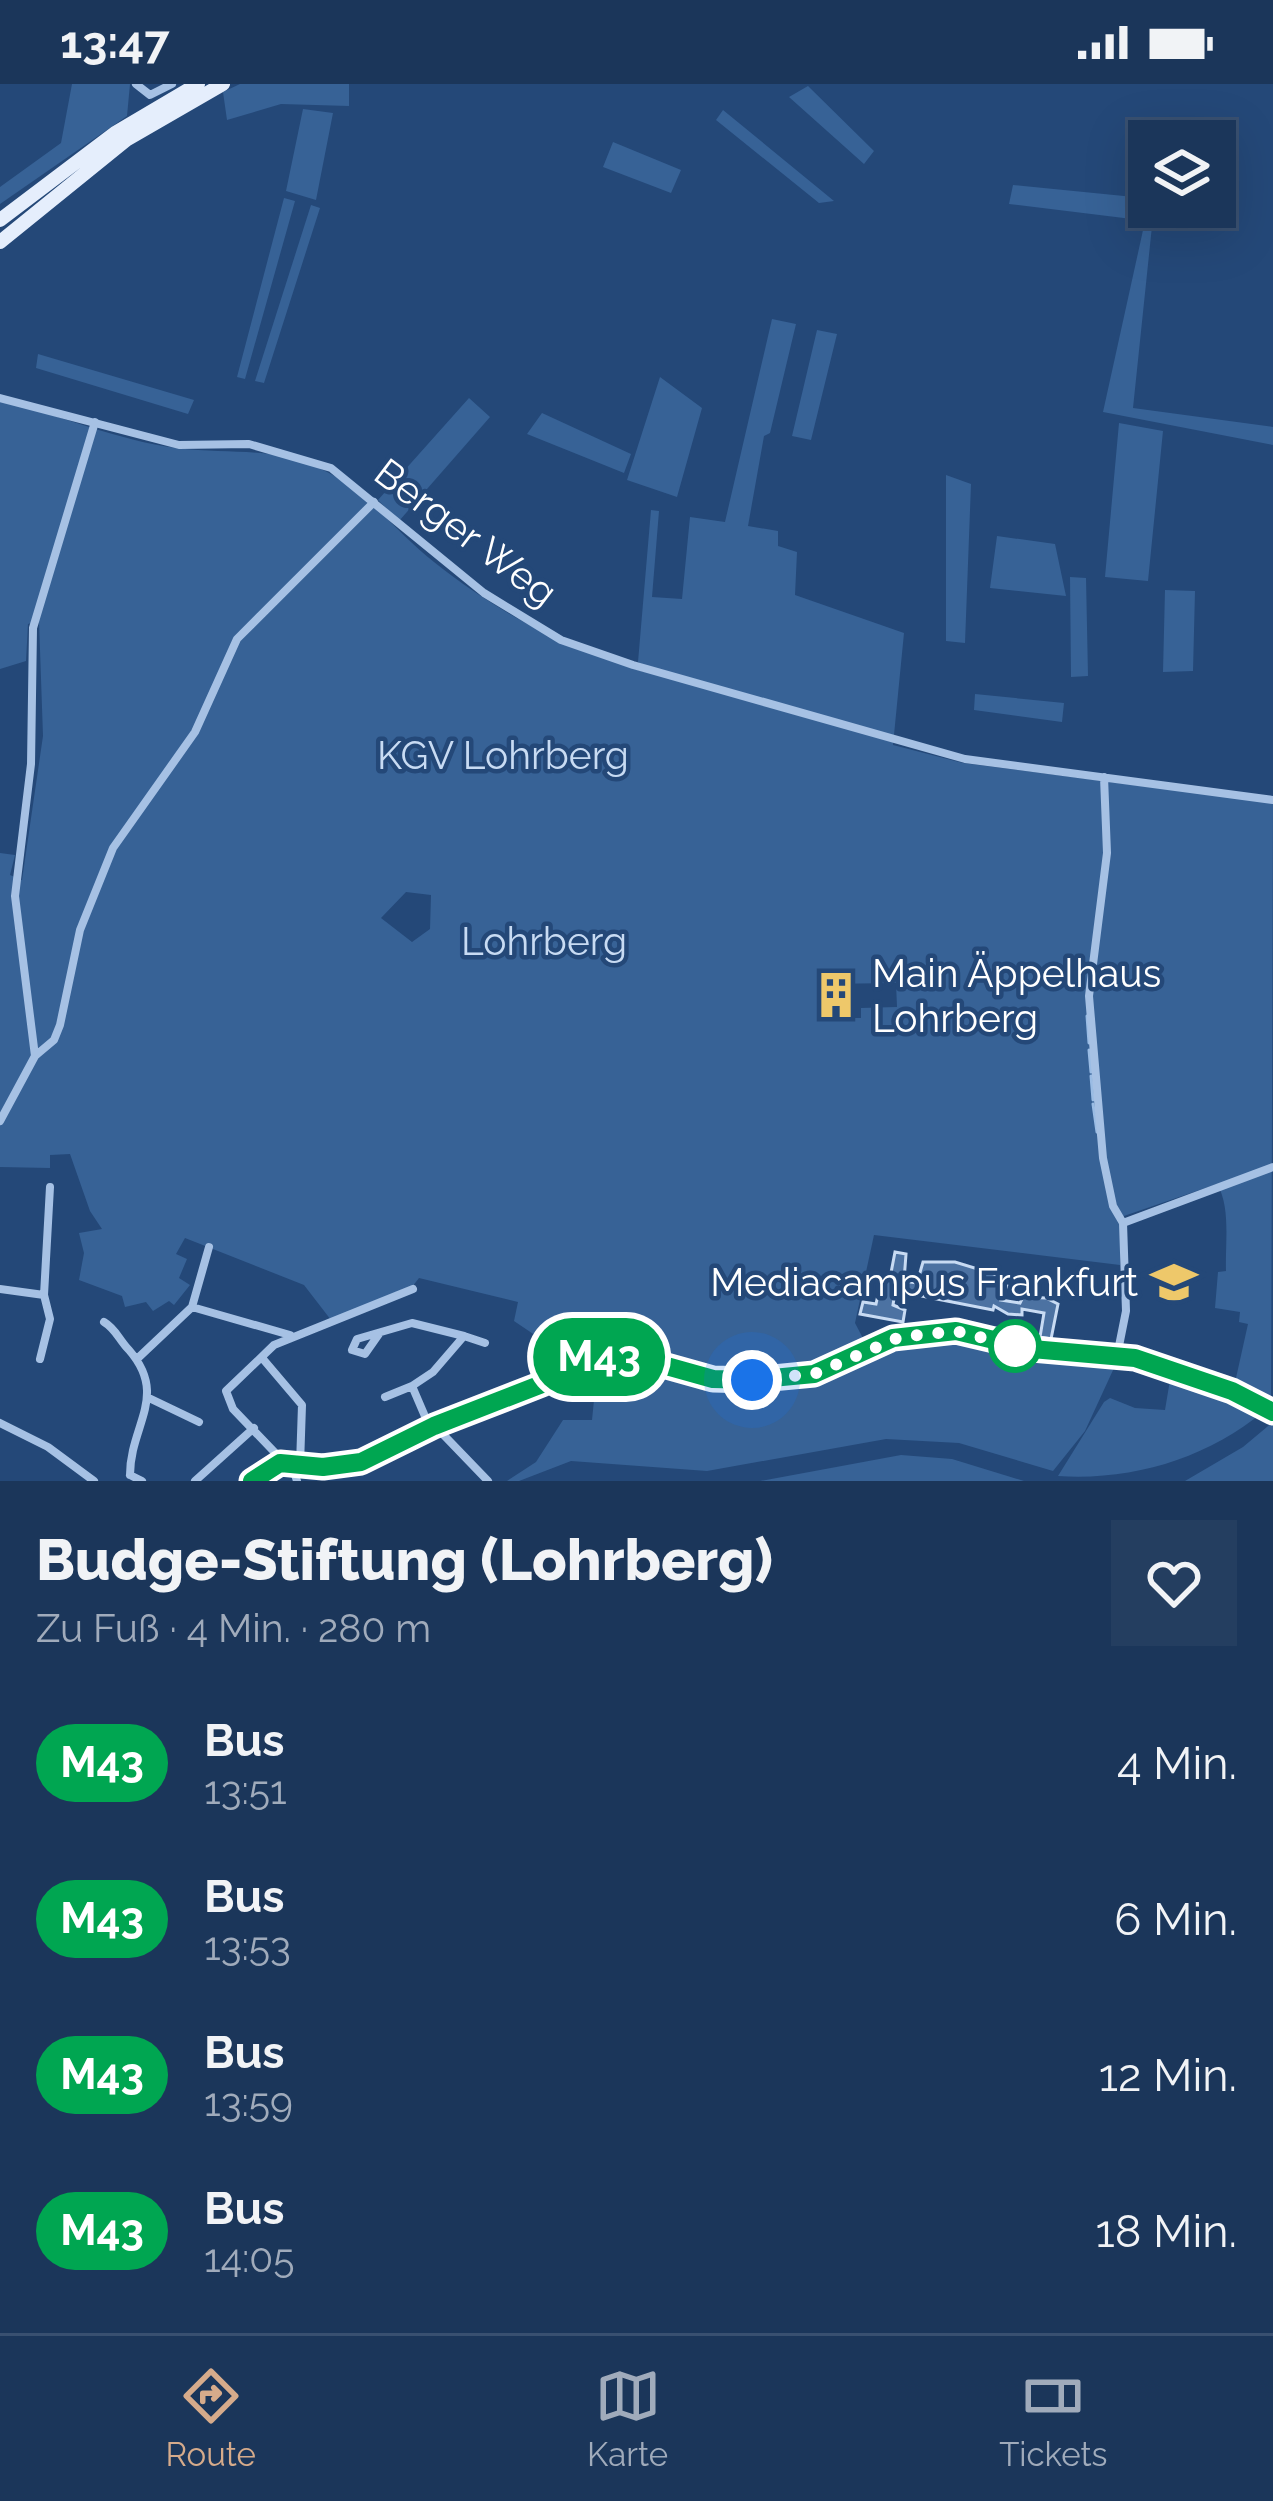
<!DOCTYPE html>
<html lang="de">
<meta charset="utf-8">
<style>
body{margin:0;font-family:Raleway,sans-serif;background:#243e60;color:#f1f3f6;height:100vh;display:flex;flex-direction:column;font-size:45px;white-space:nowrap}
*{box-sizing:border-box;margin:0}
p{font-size:39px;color:#a0abbb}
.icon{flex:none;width:66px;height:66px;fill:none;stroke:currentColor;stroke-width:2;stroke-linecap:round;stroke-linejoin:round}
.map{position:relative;height:1397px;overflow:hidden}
.sheet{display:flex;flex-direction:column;background:#1b365a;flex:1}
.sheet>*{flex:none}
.badge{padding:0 24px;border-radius:39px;font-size:42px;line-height:78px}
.tools{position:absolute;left:1128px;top:36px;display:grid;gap:24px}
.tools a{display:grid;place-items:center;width:108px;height:108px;border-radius:0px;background:#1b365a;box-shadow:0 12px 48px #0002,0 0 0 3px #395070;font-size:60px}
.you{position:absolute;width:60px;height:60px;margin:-30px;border:9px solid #fff;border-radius:50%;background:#1a73e8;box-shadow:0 0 0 18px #1a73e833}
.map>.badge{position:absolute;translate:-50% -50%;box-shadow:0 0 0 6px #fff}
.round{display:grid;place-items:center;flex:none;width:126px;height:126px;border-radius:0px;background:#243e60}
.head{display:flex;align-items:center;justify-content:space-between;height:204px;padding:0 36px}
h1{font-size:57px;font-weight:800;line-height:90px}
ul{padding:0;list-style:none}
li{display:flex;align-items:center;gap:36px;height:156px;padding:0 36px}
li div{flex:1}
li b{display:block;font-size:45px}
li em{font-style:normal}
li .badge{min-width:132px;font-weight:700;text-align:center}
.status{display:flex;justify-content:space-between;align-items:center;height:84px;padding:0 60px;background:#1b365a;direction:ltr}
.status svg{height:33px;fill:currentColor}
.tab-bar{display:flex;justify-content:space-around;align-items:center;height:168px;border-top:3px solid #395070;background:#1b365a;font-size:33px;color:#a0abbb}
.tab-bar a{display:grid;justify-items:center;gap:6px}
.tab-bar .current{color:#d6ab8b}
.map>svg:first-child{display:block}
</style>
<div class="status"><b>13:47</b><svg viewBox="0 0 49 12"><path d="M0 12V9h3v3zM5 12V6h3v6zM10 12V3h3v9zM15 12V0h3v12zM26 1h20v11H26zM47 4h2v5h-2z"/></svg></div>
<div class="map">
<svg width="1273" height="1397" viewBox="0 0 1273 1397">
<rect width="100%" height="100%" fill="#244878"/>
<path fill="#376296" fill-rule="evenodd" d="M72,0H130L127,32L0,120V103L61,59Z
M240,0H349V22L281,20L227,36L223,8Z
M808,2L874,67L864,80L789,13Z
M303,25L333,29L316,116L286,107Z
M723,26L834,117L819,119L716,36Z
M613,58L681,86L671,109L603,83Z
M1013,101L1144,114L1140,136L1009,120Z
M284,114L295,117L245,295L237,293Z
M1149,119L1154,123L1133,324L1273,343V361L1103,328Z
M311,121L320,124L264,299L255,297Z
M772,235L796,240L770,349L764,352L748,442L778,447V462L797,468L795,511L904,549L893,661L963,679L1273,719L1271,1317L1234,1303L1248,1240L1239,1238L1240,1228L1215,1224L1218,1188L1226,1187C1225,1159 1231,1123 1217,1100L1121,1133L1120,1181L874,1151L855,1239L866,1260C819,1284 767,1301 713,1291C665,1282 628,1248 579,1273L582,1246L570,1243L567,1257L560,1256L557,1266L514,1237L518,1218L419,1194L412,1203L331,1236L304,1201L185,1154L176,1170L187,1175L179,1194L190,1201L174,1221L169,1217L153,1227L146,1218L125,1223L122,1212L79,1196L84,1169L79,1149L102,1145L90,1127L70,1070L50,1071V1084L0,1083V769L15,771L10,791L22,796L43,652L39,537L28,540L26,577L0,585V317C59,330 118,357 177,364C233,371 276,361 329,389C370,411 398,450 434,478C504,533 560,560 644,588V581L638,578L651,426L659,427L652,513L682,515L690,433L725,438ZM406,808L431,811L430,845L412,858L381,834ZM896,899L897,923L861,924V934H822L824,900Z
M817,246L837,250L811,356L792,352Z
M38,270L194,316L188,330L36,284Z
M660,293L702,324L677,413L627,396Z
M469,314L490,333L399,437L378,416Z
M542,329L631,370L624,389L527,350Z
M1119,339L1163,347L1148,497L1105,493Z
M946,391L971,400L965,559L946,557Z
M997,452L1055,460L1066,512L990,504Z
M1070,493L1086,494L1088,592L1071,593Z
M1165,506L1195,507L1193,587L1163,588Z
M975,610L1064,619L1062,638L974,626Z
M942,1253L1114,1277V1284L1085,1347L1053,1387L959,1359L886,1355L707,1387L571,1377L519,1397H507L536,1378L563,1336H592L594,1316L640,1314L649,1286L754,1303L816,1296L871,1269Z
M1171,1290L1230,1310L1263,1328C1207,1374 1133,1397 1058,1392L1104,1318L1110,1314L1135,1324L1165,1326Z
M1273,1338V1397H1185L1243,1363Z
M901,1371L952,1375L1024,1397H760Z"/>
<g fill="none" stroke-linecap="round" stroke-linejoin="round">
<path stroke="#9abce4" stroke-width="3" d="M1087,932L1089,959
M1089,966L1091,988
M1091,992L1093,1016
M1093,1020L1097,1048"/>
</g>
<path fill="#4c72a2" stroke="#c8dbf3" stroke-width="3" d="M895,1168L906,1170L904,1197L917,1199L923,1178H955L1004,1193L1003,1201L1007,1202L1001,1216L1020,1219L1023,1213L1046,1214L1058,1220L1051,1255L1040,1253L1044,1229L1022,1225V1231L1008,1230L994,1222L993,1226L906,1209L895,1208L893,1221L905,1226L903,1238L860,1230L863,1218L876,1220L882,1193L890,1194Z"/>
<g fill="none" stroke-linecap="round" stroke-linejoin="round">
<path stroke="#a6c1e4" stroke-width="6" d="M851,915V923H842V931H828L827,916Z"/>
<path stroke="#a6c1e4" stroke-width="8" d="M136,0L150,11L172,0
M0,314L179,361L249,360L331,384L484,509L561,556L633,581L965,675L1273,716
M1104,693L1107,769L1089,912L1103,1074L1113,1122L1123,1139L1126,1227L1117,1272
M35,972L54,956L60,941L80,846L113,764L195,648L237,555L374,418
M0,1037L35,972L15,812L31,680L33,544L95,338
M1123,1139L1273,1083
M0,1205L44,1211
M192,1223L290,1251
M104,1238C116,1245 119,1256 129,1266C169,1312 130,1341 130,1391
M379,1250L365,1270L352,1266L357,1255L412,1239L464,1252
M138,1274L192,1223L209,1163
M40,1275L50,1235L44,1211L50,1103
M263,1275L302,1321L300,1381
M385,1313L412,1302
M151,1315L199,1338
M0,1339L48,1363L94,1397
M435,1342L488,1397
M430,1344L412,1302L433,1288L464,1252L485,1259
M284,1378L233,1325L226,1307L274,1261L413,1205
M292,1381L297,1397
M130,1391L142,1397
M195,1397L254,1344"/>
<path stroke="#cfdef4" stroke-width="10" d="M252,1397L280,1379L334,1383L374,1374L435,1342L542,1300L590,1276L620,1269L713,1295L752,1296L814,1290L893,1254L956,1247L1032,1265L1135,1274L1232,1307L1273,1328"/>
<path stroke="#e5eefc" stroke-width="14" d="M0,136L115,49L198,0
M0,158L126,56L223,0"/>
</g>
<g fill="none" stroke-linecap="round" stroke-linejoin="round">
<defs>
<path id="line" d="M252,1397L280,1379L323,1383L361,1378L434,1342L542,1300L590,1276L620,1269L713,1295L752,1296L814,1290L893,1254L956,1247L1032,1265L1135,1274L1232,1307L1273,1328"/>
</defs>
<use href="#line" stroke="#fff" stroke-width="27"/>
<use href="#line" stroke="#00a651" stroke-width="18"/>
<path stroke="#fff" stroke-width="12" stroke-dasharray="0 21.6" d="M752,1296L814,1290L900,1253L956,1247L1015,1262"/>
</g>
<defs>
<symbol id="building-bare" viewBox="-9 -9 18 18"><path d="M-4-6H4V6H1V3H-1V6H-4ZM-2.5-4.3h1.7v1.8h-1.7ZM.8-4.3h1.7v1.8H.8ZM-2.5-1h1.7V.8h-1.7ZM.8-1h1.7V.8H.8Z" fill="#eec86a" stroke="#244878" stroke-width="2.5" paint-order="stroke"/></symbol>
<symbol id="school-bare" viewBox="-9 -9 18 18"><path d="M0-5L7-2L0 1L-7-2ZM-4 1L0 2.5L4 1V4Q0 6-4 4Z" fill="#eec86a" stroke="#244878" stroke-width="2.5" paint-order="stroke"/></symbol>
</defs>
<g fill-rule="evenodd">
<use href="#building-bare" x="803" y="878" width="66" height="66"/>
<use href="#school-bare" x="1141" y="1165" width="66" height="66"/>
</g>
<circle fill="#fff" stroke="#00a651" stroke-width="6" cx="1015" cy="1262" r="24"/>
<g text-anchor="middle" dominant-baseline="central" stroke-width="9" stroke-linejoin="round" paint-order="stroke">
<g font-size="39" fill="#fff" stroke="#244878">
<text transform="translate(466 448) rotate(37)">Berger Weg</text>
</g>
<g font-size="39" fill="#c8dbf3" stroke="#244878">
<text x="503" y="671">KGV Lohrberg</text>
<text x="544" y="857">Lohrberg</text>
</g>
<g font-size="39" fill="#fff" stroke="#244878" text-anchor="start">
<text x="872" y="889">Main Äppelhaus<tspan x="872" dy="45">Lohrberg</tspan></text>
<text x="1138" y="1198" text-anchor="end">Mediacampus Frankfurt</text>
</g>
</g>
</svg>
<div class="tools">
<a><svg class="icon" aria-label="layers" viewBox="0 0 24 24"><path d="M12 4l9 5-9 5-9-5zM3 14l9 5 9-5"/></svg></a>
</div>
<div class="you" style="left:752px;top:1296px"></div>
<b class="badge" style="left:599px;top:1273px;background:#00a651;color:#fff">M43</b>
</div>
<section class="sheet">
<div class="head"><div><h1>Budge-Stiftung (Lohrberg)</h1><p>Zu Fuß · 4 Min. · 280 m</p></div><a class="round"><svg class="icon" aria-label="heart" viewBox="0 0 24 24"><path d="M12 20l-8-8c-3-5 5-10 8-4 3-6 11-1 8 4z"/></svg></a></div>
<ul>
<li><span class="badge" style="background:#00a651;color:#fff">M43</span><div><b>Bus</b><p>13:51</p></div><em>4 Min.</em></li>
<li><span class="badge" style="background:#00a651;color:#fff">M43</span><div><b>Bus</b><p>13:53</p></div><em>6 Min.</em></li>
<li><span class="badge" style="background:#00a651;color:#fff">M43</span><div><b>Bus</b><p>13:59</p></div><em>12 Min.</em></li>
<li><span class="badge" style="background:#00a651;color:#fff">M43</span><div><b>Bus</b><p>14:05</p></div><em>18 Min.</em></li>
</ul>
</section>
<nav class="tab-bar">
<a class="current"><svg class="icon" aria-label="directions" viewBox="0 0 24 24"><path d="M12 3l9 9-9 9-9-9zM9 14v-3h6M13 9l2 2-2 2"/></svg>Route</a>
<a><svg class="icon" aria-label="map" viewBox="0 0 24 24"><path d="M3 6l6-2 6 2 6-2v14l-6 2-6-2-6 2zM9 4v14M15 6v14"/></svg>Karte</a>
<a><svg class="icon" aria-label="tickets" viewBox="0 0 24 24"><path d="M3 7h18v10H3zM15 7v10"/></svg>Tickets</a>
</nav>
